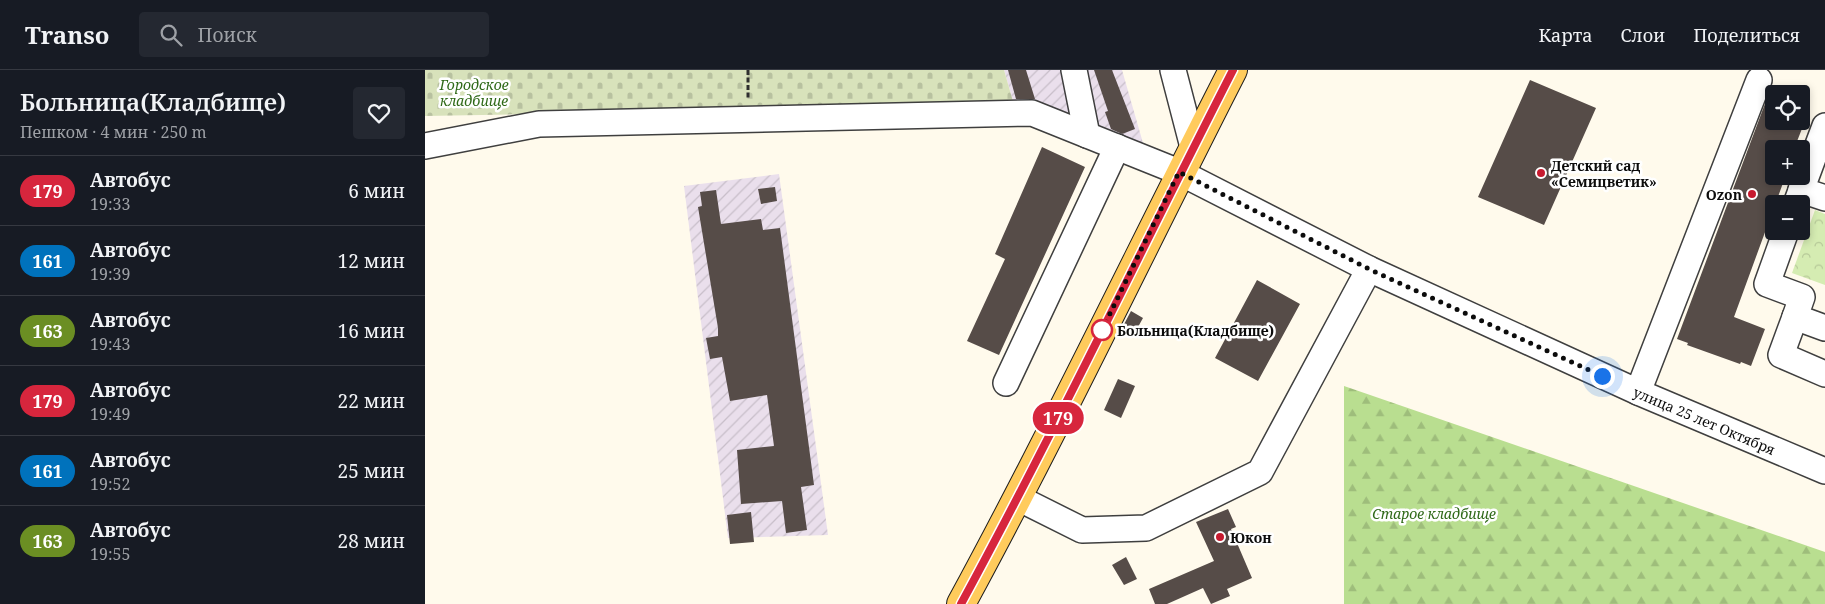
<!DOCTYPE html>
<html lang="ru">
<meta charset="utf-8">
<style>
body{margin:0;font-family:"Noto Serif",serif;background:#242831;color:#f1f3f6;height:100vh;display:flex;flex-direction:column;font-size:19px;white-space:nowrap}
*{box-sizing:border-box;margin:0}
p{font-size:16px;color:#9ea1a6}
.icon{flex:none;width:28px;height:28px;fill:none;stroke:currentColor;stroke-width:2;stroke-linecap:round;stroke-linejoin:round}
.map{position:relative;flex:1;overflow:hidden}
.details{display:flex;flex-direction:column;background:#171b24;width:425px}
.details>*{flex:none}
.badge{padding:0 10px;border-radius:16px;font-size:18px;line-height:32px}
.buttons{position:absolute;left:1340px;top:15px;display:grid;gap:10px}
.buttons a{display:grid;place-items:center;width:45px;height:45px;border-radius:5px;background:#171b24;box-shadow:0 2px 8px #0003;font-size:25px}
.you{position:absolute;width:25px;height:25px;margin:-12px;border:4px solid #fff;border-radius:50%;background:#1a73e8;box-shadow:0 0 0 8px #1a73e833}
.map>.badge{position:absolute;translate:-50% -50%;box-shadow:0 0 0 2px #fff}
.round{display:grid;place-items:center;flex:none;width:52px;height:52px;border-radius:5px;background:#242831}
.overview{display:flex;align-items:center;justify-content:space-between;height:85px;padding:0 20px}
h1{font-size:24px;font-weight:600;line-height:38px}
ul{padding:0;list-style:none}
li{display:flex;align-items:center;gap:15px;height:70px;padding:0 20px;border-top:1px solid #363941}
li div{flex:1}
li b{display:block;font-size:19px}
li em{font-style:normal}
li .badge{min-width:55px;font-weight:700;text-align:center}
header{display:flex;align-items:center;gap:30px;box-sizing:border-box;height:70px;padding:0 25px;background:#171b24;border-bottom:1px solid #363941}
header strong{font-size:24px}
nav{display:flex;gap:28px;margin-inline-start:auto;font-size:18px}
.search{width:350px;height:45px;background:#242831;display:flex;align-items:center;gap:12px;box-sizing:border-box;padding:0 18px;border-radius:5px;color:#9ea1a6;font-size:19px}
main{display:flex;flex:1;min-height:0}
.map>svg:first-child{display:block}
</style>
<header>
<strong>Transo</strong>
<div class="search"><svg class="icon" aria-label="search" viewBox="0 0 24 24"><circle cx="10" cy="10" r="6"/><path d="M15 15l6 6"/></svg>Поиск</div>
<nav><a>Карта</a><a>Слои</a><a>Поделиться</a></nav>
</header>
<main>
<section class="details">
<div class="overview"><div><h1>Больница(Кладбище)</h1><p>Пешком · 4 мин · 250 m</p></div><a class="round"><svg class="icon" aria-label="heart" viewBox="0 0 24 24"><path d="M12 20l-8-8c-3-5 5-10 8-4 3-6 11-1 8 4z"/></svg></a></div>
<ul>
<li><span class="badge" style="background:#d7263d;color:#fff">179</span><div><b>Автобус</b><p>19:33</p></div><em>6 мин</em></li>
<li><span class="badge" style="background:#0072bc;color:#fff">161</span><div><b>Автобус</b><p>19:39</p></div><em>12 мин</em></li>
<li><span class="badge" style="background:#6b8e23;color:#fff">163</span><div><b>Автобус</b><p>19:43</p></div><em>16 мин</em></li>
<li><span class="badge" style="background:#d7263d;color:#fff">179</span><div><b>Автобус</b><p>19:49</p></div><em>22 мин</em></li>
<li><span class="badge" style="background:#0072bc;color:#fff">161</span><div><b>Автобус</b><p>19:52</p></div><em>25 мин</em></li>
<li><span class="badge" style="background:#6b8e23;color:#fff">163</span><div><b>Автобус</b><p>19:55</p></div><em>28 мин</em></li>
</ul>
</section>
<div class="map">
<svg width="1400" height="534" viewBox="0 0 1400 534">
<defs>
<pattern id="industrial-furrows" width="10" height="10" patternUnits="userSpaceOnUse" patternTransform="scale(1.25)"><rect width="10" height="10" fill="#eadfec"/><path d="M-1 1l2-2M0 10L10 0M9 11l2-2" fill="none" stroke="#c8bec9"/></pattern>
<pattern id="forest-firs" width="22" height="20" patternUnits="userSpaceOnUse" patternTransform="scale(1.25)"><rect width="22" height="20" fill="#b9de90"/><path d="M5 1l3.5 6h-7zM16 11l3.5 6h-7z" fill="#9ebd7b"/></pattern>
<pattern id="cemetery-stones" width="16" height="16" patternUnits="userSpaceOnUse" patternTransform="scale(1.25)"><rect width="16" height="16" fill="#d8e2bb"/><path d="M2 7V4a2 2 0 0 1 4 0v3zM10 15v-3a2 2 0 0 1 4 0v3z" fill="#b8c1a0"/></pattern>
<pattern id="park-crowns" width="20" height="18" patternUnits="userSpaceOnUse" patternTransform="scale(1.25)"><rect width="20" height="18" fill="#d5ecb2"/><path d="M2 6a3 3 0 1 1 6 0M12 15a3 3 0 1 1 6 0" fill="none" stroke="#b6c998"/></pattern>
</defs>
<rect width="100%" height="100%" fill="#fffaec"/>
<path fill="url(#industrial-furrows)" d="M579,0H697L718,73H693L589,35Z
M354,104L403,465L303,468L259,116Z"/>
<path fill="url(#forest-firs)" d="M919,316L1400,482V534H919Z"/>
<path fill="url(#cemetery-stones)" d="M0,0H579L589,35L0,46Z"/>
<path fill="url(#park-crowns)" d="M1390,140L1400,144V215L1367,203Z"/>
<path fill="#564c48" d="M583,0H601L610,29H591Z
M669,0H687L710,59L697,64L686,59L680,42L683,41Z
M1105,10L1171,38L1119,155L1053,127Z
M1347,15L1349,51H1380L1369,79H1349V106H1357L1355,111L1358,113L1309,247L1340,259L1326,296L1316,292L1315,294L1262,275L1263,273L1252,269Z
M617,77L660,97L574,285L542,271L580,189L570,184Z
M350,117L352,131L336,134L333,119Z
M291,120L296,154L336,149L338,160L355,158L389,415L376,417L382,460L361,463L357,431L316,434L312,380L349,376L342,325L305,331L297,287L285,289L281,268L293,266V258L273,137L277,136L275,122Z
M832,210L875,234L833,311L790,288Z
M706,241L718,248L708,266L696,260Z
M693,309L710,316L696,348L679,340Z
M803,439L811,457L806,459L827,508L802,519L805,526L786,534L778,518L742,534H730L724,519L789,491L771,452Z
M326,442L329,472L305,474L302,445Z
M701,487L712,509L699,515L687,495Z"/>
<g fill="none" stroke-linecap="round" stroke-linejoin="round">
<defs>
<g id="minor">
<path d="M649,0L662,65"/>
<path d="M748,0L768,77"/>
<path id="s1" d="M0,76L114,54L607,43L754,102L944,199L1213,322L1400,401"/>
<path d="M1376,120L1400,128"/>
<path d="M1371,134L1400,56"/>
<path d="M1361,161L1342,214L1377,227L1370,247L1400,258"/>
<path d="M1370,247L1356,285L1400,304"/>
<path d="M581,313L692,77"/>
<path d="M1213,322L1334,10"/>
<path d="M593,428L657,460L721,458L835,402L944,199"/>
</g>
<path id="major" d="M536,534C631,359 717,178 808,0"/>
</defs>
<use href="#minor" stroke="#3f3f3f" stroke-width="28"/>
<use href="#major" stroke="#1d1d1d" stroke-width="30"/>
<path stroke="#2e2e2e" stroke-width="3" stroke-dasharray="5 2.5" stroke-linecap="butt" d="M323,0V29"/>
<use href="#minor" stroke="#fff" stroke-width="25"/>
<use href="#major" stroke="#ffcb5c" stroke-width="28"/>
</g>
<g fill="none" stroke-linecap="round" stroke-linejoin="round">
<defs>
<path id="line" d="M536,534C631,359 717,178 808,0"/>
</defs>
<use href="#line" stroke="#fff" stroke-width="11"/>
<use href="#line" stroke="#d7263d" stroke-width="8"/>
<path stroke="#0c0c0c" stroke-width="5" stroke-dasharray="0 9" d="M677,260L754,102L944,199L1177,306"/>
</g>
<g fill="#c71a2f" stroke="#fff" stroke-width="2">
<circle cx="1116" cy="103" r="5"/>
<circle cx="1327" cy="124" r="5"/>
<circle cx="795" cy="467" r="5"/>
</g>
<circle fill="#fff" stroke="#d7263d" stroke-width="2.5" cx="677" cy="260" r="10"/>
<g text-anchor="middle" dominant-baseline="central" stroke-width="5" stroke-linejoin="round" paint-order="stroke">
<g font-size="14" font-style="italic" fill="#2f6918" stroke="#fff">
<text x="49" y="14">Городское<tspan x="49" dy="16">кладбище</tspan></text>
<text x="1009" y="443">Старое кладбище</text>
</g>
<g font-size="14" font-weight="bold" fill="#0c0c0c" stroke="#fff" text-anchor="start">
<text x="1126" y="95">Детский сад<tspan x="1126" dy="16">«Семицветик»</tspan></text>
<text x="1317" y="124" text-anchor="end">Ozon</text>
<text x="805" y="467">Юкон</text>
</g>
<g font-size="14" font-weight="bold" fill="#0c0c0c" stroke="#fff" text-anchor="start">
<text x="692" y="260">Больница(Кладбище)</text>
</g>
<g font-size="14" fill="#0c0c0c" stroke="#fff">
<text stroke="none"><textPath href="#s1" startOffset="1349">улица 25 лет Октября</textPath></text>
</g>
</g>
</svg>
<div class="buttons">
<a><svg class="icon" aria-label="locate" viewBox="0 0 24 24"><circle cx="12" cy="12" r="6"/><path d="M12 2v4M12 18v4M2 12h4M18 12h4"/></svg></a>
<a>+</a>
<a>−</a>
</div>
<div class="you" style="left:1177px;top:306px"></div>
<b class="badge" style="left:633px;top:348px;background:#d7263d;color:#fff">179</b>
</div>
</main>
